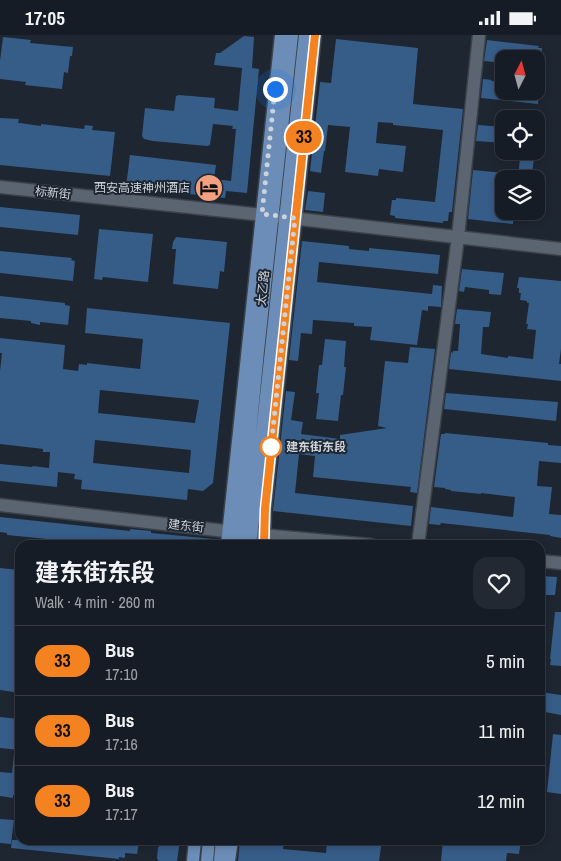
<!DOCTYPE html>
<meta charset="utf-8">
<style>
body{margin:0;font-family:"Archivo Narrow","Noto Sans SC",sans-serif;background:#232932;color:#f1f3f6;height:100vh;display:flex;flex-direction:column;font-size:19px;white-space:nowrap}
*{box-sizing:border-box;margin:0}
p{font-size:16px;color:#9ea1a7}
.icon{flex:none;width:28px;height:28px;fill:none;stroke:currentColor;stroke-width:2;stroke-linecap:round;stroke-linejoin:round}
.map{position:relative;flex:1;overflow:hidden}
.drawer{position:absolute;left:15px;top:505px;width:530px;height:305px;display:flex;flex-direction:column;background:#161c25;border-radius:15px;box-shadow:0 2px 8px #0003,0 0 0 1px #353a42}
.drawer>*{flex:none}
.badge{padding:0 10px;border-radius:16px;font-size:18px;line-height:32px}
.needle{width:32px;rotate:6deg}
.buttons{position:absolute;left:495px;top:15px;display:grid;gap:10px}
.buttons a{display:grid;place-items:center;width:50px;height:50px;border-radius:10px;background:#161c25;box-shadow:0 2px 8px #0003,0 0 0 1px #353a42;font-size:25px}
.you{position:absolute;width:25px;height:25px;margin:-12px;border:4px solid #fff;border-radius:50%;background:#1a73e8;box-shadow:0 0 0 8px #1a73e833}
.map>.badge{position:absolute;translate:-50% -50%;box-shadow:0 0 0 2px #fff}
.round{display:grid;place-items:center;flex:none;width:52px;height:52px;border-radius:15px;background:#232932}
.headline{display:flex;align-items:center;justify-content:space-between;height:85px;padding:0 20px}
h1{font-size:24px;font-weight:700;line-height:38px}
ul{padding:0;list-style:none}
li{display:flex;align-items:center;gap:15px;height:70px;padding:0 20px;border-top:1px solid #353a42}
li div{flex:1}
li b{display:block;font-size:19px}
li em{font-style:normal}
li .badge{min-width:55px;font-weight:700;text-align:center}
.status{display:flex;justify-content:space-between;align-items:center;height:35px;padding:0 25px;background:#161c25;direction:ltr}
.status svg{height:14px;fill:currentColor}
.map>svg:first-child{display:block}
</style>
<div class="status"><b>17:05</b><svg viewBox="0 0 49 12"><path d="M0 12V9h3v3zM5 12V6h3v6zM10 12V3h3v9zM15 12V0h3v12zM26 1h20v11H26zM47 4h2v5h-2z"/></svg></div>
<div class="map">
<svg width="561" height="826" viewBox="0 0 561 826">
<rect width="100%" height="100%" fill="#1e2631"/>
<path fill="#365c88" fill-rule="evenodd" d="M244,1L254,2L252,33L259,34L247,158L226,156L225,163L126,152L130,120L216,130L214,144L231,146L236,94H232L233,91L213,89L210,110L207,111L153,106L144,104L142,101L145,73L174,76L176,61L179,60L215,63L214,73L238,76L242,33L214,30L216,18H220Z
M3,2L31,5L30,8L73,12L72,21H70L68,38L64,37L62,54L25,50L26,47L0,44V26Z
M336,4L418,13L413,69L463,74L452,177H449L448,186H443V188L414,185L395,183V181L390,180L392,165H396V163L435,167L443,95L393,90V88L378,87L376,108L406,111L403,137L379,134L378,141L345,137L350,92L328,90L325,116H324L321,138L310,136L320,47L331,48Z
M487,5L539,11L538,13H542L541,24H504V28L484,26Z
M483,44L492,45L491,46L504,47V56H539L538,69L481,63Z
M0,83L19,84L18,88H20L41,91V89L84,94L85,90L93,91L92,95L115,97L110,141L0,130Z
M478,90L504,92V108L476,106Z
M520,122L534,123L532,139H531V144H518Z
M473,135L504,138V176H514L513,189L468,184Z
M308,156L325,158L323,177L305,175Z
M0,172L80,180L78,200L0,192Z
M99,194L153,199L148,247L103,242L102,245L94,244Z
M176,202L227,207L224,237L220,236L218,254L173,249L176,214H172L173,207Z
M302,206L349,211V214L369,216V213L440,220L438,239L319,227L317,247L432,259L433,250L442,251L441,272L428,271V276L422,275L417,310L370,305L372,292L354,291V288L313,285L312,299L301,298L298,326L289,325Z
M0,216L72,223L71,225L75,226L73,246L0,238Z
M462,234L504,238L501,260L489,259V255L465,252L464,257L459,256Z
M519,242L561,246V314L559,329H561V346L449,334L451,317L453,318V316H458L460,289H455L457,274L491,277L489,292H483L481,319L508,323V321L533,324L536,295L527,294L528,289H526L529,268H527V266L520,265L521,258H519V253H517Z
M0,261L65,268V270L70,271L68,290L40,287V290L31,288V286L0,283Z
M87,273L230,288L213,448L203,456L188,454L187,465L81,454L82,445L74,444L75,439L58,437L57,452L0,446V429L32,432L33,431L49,433L50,417H43V414L35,413L0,409V336L2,318H0V303L65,310L63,334L78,336L79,329L87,330V328L140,334L143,304L85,298ZM100,355L199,365L195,388L98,378ZM95,405L191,415L189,438L93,428Z
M325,304L346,306L344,332H346L343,360H341L338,386L316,384L319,358H316L319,330H322Z
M410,312L435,314L417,458L410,457L411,452L313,442L315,421L299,419L295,458L413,471L411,491L273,476L286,356L295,357L291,385L303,387L301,399L340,404V400L387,393L378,391L385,326L408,328Z
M446,358L558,367L556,386L444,374Z
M445,398L548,408V410L561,411V428L539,426L537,451L552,452L549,479L561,480V503L550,501V500L441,488L440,490L429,489L431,472L513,482L515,462L481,458V459L451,456V455L445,454V453L434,452L441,399H445Z
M0,482L130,496V494L151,496V498L214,504V510H97L84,509V510H56L57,505L7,500V498L0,497Z
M0,533L20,535V658L0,655Z
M540,541L557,542L555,560H542V558H540Z
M555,577H561V631L550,630L551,624H550Z
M540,657L561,660V680L540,676Z
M0,682L20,684V715L0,713Z
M553,699L561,700V759L547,757Z
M14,719H20V745L18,761L13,760V763L0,761V737L12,738Z
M0,784L14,785L11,809L0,808Z
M12,805H123L139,807L137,819L125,818V823L119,822V824L11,813Z
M160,805H180L177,826H158V824H157L158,812H159Z
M240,805H284L283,814L326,818L327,805H382L379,826H238Z
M443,805H521L519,819L507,818L506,826H441Z"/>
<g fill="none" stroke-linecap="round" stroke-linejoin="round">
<defs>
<path id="minor" d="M0,152L273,181L561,214
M0,470L251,499L371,510
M418,510L458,202L479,0
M540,526L561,528"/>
<path id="major" d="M227,510L281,0
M239,510L258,316L292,0
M250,510L305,0
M264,510L265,474L315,0
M193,826L195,805
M207,826L209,805
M220,826L222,805
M229,826L232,805"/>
</defs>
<use href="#minor" stroke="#3b424a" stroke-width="15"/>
<use href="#major" stroke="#3b424a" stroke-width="15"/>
<use href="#minor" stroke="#5b6571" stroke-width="12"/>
<use href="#major" stroke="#6b8db7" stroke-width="12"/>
</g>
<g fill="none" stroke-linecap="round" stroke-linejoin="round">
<defs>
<path id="line" d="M264,510L265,474L315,0"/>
</defs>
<use href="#line" stroke="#fff" stroke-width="11"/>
<use href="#line" stroke="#f58220" stroke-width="8"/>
<path stroke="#cdd3da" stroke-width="5" stroke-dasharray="0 9" d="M271,412V413L295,183L262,179L275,54"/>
</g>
<defs>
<symbol id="hotel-disc" viewBox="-11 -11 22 22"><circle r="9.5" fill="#f2a07f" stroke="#1e2631"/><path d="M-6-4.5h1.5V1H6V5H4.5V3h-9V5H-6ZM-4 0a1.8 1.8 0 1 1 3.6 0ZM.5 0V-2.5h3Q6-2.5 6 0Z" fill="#111"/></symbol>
</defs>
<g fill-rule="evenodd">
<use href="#hotel-disc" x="193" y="137" width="32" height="32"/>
</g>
<circle fill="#fff" stroke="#f58220" stroke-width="2.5" cx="271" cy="412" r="10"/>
<g text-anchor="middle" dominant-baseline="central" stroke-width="4" stroke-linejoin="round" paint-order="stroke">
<g font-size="12" fill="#cdd3da" stroke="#1e2631" text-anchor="end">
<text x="190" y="153">西安高速神州酒店</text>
</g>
<g font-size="12" fill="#cdd3da" stroke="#1e2631">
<text transform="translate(53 158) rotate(6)">标新街</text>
<text transform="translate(263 253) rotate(-84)">太乙路</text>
<text transform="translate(186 491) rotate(6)">建东街</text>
</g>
<g font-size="12" font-weight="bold" fill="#cdd3da" stroke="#1e2631" text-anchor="start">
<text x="286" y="412">建东街东段</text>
</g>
</g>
</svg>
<div class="buttons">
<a><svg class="needle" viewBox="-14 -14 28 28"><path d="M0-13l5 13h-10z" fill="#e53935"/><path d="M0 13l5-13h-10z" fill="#9ea1a7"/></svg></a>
<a><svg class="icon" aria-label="locate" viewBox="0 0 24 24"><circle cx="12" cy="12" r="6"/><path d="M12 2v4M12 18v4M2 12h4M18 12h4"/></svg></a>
<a><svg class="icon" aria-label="layers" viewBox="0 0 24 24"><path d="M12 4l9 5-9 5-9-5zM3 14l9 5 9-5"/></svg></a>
</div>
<div class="you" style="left:275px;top:54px"></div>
<b class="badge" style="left:304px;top:102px;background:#f58220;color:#111">33</b>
<section class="drawer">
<div class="headline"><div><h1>建东街东段</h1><p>Walk · 4 min · 260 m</p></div><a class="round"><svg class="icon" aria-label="heart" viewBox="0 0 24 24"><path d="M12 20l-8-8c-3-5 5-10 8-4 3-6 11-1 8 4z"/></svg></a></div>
<ul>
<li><span class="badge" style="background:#f58220;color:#111">33</span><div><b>Bus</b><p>17:10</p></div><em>5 min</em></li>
<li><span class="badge" style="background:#f58220;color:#111">33</span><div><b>Bus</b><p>17:16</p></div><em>11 min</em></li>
<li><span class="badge" style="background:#f58220;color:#111">33</span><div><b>Bus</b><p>17:17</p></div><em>12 min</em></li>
</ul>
</section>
</div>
